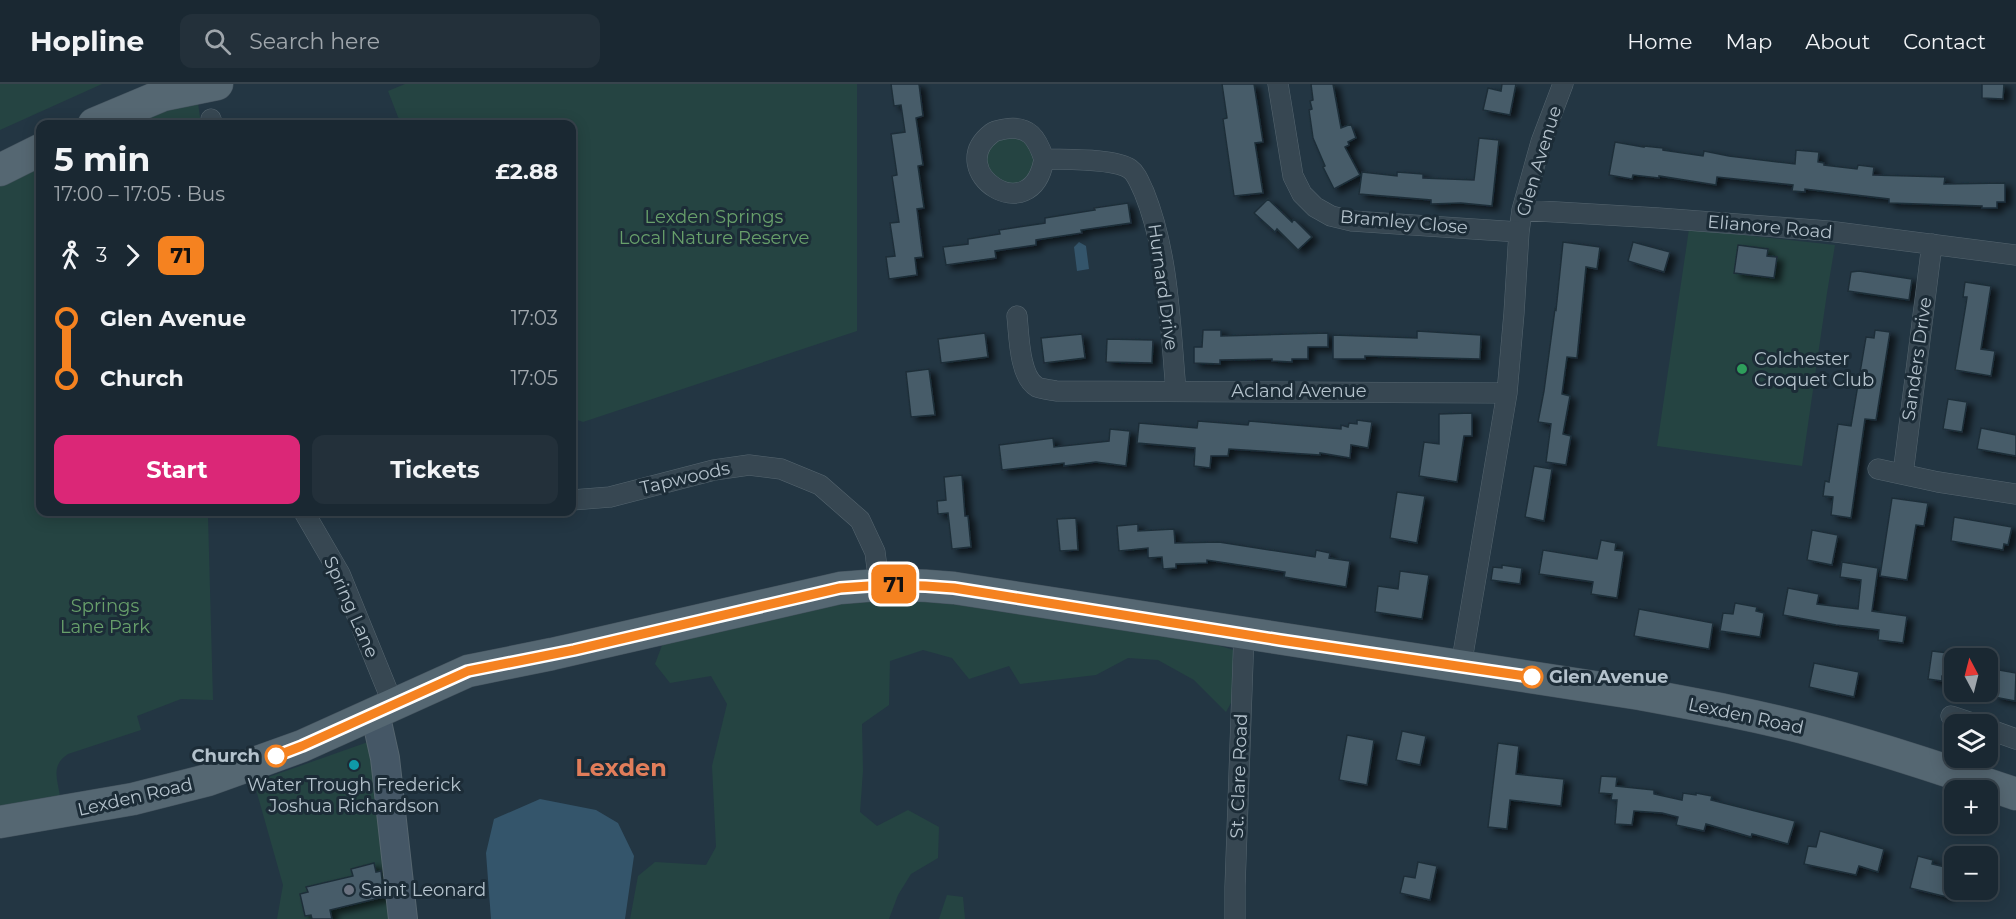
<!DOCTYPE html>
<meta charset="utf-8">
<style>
body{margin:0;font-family:Montserrat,sans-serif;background:#23303a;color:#f1f3f6;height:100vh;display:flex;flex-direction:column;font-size:22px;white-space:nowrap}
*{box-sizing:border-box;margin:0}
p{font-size:20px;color:#9fa6ac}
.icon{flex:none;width:33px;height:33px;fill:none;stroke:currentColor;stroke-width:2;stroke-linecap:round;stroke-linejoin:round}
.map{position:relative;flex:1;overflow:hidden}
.sheet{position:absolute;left:36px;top:36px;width:540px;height:396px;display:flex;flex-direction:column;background:#1a2832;border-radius:12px;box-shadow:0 3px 15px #0003,0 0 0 2px #38444d}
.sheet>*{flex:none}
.badge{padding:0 12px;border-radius:9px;font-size:21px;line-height:39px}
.needle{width:39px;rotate:353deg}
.fabs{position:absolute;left:1944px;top:564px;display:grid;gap:12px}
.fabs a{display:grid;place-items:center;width:54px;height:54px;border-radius:12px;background:#1a2832;box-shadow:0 3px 15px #0003,0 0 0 2px #38444d;font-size:30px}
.map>.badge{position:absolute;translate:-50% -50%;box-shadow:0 0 0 3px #fff}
.legs{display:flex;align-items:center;gap:9px;height:66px;padding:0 18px;font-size:20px}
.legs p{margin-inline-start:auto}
.summary{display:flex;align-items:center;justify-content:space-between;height:102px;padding:0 18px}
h1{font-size:33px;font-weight:700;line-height:45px}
.button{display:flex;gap:12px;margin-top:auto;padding:12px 18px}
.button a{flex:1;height:69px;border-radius:12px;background:#db2777;color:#fff;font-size:24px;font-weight:700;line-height:69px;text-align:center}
.button a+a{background:#23303a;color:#f1f3f6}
ul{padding:0 18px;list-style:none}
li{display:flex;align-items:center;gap:21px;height:60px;font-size:22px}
li i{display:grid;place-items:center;width:9px;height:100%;margin:0 8px;background:currentColor}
li i::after{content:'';width:15px;height:15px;margin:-8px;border:4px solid;border-radius:50%;background:#1a2832}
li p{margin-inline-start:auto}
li:first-child i{background:linear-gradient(#0000 50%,currentColor 0)}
li:last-child i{background:linear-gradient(currentColor 50%,#0000 0)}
header{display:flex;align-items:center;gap:36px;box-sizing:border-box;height:84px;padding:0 30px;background:#1a2832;border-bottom:2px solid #38444d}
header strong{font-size:28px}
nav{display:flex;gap:33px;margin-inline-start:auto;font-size:21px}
.search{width:420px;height:54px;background:#23303a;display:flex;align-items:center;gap:15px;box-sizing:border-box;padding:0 21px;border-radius:12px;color:#9fa6ac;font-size:22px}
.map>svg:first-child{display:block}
</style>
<header>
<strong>Hopline</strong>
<div class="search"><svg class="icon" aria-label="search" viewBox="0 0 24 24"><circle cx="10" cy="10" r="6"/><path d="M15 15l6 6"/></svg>Search here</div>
<nav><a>Home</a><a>Map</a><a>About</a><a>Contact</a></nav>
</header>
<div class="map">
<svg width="2016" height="835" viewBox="0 0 2016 835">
<defs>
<filter id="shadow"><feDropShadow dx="6" dy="4" stdDeviation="3" flood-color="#0009"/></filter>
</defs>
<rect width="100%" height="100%" fill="#233643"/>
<path fill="#254442" d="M0,0H102L0,46Z
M405,0H857V247L583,338L572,334V40H403L398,33L388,7Z
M197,12L201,40H129Z
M1006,48L1032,57L1037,85L1016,103L986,89V63Z
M40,78V428H259L208,432L213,616L181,615L137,632L141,646L68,670C51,681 57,694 60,712L0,723V102Z
M1689,145L1835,161L1827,209L1802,382L1657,362Z
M892,515L968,519L1183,551L1237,567L1238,606L1226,628L1194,596L1158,576L1128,574L1096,591L1020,600L1009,582L969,595L952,574L923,566L890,577L889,621L862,640L863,687L860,728L877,742L908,726L939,743L938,774L911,790L898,811L889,835H630L638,792L655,778L706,781L716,763L712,682L727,620L711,592L670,599L655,580L664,556L814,517Z
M368,658L398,835H277L283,801L255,702L263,695Z
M947,811L963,813L965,835H939Z"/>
<path fill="#34556b" d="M1079,158L1086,162L1089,185L1077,187L1074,163Z
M540,715L596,726L618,739L634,772L625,835H491L486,769L494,735Z"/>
<path fill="#465c69" stroke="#1e2e39" stroke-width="1.5" filter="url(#shadow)" d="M891,0H919L923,32L916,34L923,81L918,82L924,124L917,125L923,173L915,174L917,191L889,195L886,173L895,172L890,139L899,138L892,92L897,91L891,50L905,48L901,21L894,22Z
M1222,0H1254L1263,58L1255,59L1263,109L1234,112L1223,35L1227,34Z
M1311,0H1333L1341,44L1351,40L1356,54L1348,58L1349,61L1345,63L1360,91L1334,105L1323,83L1325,82L1313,54L1309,26L1312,25L1310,17L1313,16Z
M1502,0H1516L1510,31L1483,26L1488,4L1501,7Z
M1982,0H2004L2003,15L1982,14Z
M1479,54L1499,56L1492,122L1461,119L1431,120V116L1359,110L1362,88L1397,92V88L1423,90V94L1474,96Z
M1615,58L1644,63V62L1663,64V66L1703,72L1704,67L1729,72L1795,80L1796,66L1819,68L1818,78L1824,79V81L1857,85L1858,81L1874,83L1873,91L1945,93L1944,100L2005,99V118H1997V124H1982V122L1889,119V115L1805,105V108L1792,107L1793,101L1717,93L1716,101L1659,92V94L1633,91L1632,95L1609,91Z
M1268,115L1292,138L1294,135L1312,153L1298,166L1277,145L1275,148L1254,129Z
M1128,119L1131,139L1081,146L1082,149L1036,156V161L995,167L996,174L946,181L943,163L968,160V155L1000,150L999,146L1045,139V134L1095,126L1094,124Z
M1563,158L1600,163L1597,185L1586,183L1577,274L1567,273L1562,310L1570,312L1563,350L1571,352L1566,381L1546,378L1551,340L1538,338L1544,307L1555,225L1556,226Z
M1633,158L1670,168L1664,188L1628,177Z
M1738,161L1768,165L1767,172L1777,173L1774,194L1734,189Z
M1859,187L1912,195L1909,216L1848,207L1851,188Z
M1965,198L1991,202L1981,265L1995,267L1991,292L1955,286L1966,220L1967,213H1963Z
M1203,246H1221V252L1328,249V263H1308V275H1292V278L1272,277V275L1220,276V280L1194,279V263H1202Z
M1875,246L1890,248L1876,336L1865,335L1851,434L1831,431L1833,413L1823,412L1825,397L1829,398L1838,340L1851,342L1866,253L1874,254Z
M1417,247L1481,251L1480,275L1365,272V275H1333V251L1417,254Z
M985,249L988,273L941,279L938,255Z
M1082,250L1085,274L1044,279L1041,254Z
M1107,255L1153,256L1152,279L1106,278Z
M929,285L935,331L911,333L906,288Z
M1948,315L1967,318L1962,348L1943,345Z
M1472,329V352H1464L1457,398L1419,392L1424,358L1439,360V330Z
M1357,336L1372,338L1368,364L1351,361L1350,374L1320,369V371L1229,365L1228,372H1211L1210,384L1194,382L1195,364L1137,359L1139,339L1197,344L1198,337L1248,341L1249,337L1341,345V341L1348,343L1349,339L1357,340Z
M1981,344L2016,351V372L1977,365Z
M1110,345L1130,347L1126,382L1096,378L1064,382V379L1002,386L999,361L1053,354L1054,363L1109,357Z
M1534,382L1552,385L1544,437L1525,433Z
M962,391L965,432H968L971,463L952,465L948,429L938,430L937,417L946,416L944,393Z
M1397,408L1425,412L1417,459L1390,454Z
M1892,414L1928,419L1924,442L1916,441L1907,496L1880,492Z
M1954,433L2012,443L2008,461L2004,460L2003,466L1951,457Z
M1076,434L1078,466L1060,467L1057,435Z
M1138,440V447L1174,445L1175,459L1219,458L1315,473L1316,466L1330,469L1329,474L1350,477L1346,503L1284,493L1285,488L1207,476V479L1176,480V484L1163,485L1162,473L1148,474V464L1119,467L1117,442Z
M1812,446L1838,451L1832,481L1807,476Z
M1601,456L1616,459L1615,466L1624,467L1617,514L1591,510L1593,498L1539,490L1543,466L1597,475Z
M1842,478L1878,484L1872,527L1907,532L1903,559L1878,556L1879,546L1836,541L1783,531L1788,504L1819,510L1817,520L1858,525L1861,496L1840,493Z
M1502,481L1522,484L1520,500L1491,496L1493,483L1502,484Z
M1400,487L1429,491L1422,535L1375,528L1378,502L1398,505Z
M1735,519L1757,523L1756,527L1764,529L1760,553L1720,547L1723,529L1733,530Z
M1639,525L1713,539L1709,565L1634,552Z
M1932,567L1956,570L1953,593L1942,592V597L1928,595Z
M1814,579L1859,588L1854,613L1809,603Z
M1988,584L2016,589L2015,617L1994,613L1995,605H1988Z
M1402,647L1426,652L1420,681L1396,676Z
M1347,651L1374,656L1367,701L1339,696Z
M1498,659L1519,662L1516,690L1564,695L1561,722L1510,716L1507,745L1488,743Z
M1601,692L1617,693L1616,702L1654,706V710L1682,716L1683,709L1696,711V709L1712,712L1711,716L1795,737L1788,760L1752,750L1751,753L1706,740L1704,747L1676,741L1678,733L1662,729L1634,727L1632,741L1615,740L1617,716H1611L1612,710L1599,709Z
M1820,747L1884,765L1878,788L1859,782L1856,791L1804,780L1808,762L1816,763Z
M1918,772L1933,776L1932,780L1954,785L1947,813L1910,804Z
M1418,778L1437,782L1430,816L1400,809L1404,792L1415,794Z
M374,779L376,788L381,787L384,813L330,826L332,835H312L311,831L305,832L300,810L308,808L306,803L353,792L351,785Z"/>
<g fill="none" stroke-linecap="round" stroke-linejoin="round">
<defs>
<path id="street" d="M1278,0L1293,92L1302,110L1315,123L1331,132L1352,137L1519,148
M211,35L212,40
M1044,75C1037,54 1029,41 1005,45C1000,46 996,46 992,49C942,87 1032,148 1044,75C1064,76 1114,74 1130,85C1137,90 1140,100 1144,108C1169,170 1170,240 1176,307
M1522,126L1659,134L1828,147L2016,171
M1017,232C1019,250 1019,293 1037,303C1042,305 1050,306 1056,307L1507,309
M1878,385L1938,398L2016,410
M1903,390L1932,160
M572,416L610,413L714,386L749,381L781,385L820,401L860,436L875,468L879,500
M304,428L340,490L393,620
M1461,582L1507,309L1514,229L1519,148L1522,126L1541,58L1563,0
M1951,632L1975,640
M1988,645L2016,655
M1235,835V803L1244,549"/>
<path id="secondary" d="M375,629L385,674L403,835"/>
<path id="primary" d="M94,40L163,11L217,0
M0,86L40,66
M0,738L133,715L208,696L302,662L468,587L552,570L840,504C879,500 915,500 954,504L1640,610C1700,621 1760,632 1819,648C1886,666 1951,688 2016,710"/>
</defs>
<use href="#street" stroke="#55656f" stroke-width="21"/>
<use href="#secondary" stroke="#55656f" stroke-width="30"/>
<use href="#primary" stroke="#44535e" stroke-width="33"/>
<use href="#street" stroke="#374752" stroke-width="20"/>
<use href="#secondary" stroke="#455766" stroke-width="28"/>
<use href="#primary" stroke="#556772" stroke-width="32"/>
</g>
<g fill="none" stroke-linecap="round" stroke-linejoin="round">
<defs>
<path id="line-1" d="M276,672L302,662L468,587L574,566L840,504C880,500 914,500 954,504L1280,556L1532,593"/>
</defs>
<use href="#line-1" stroke="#fff" stroke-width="14"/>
<use href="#line-1" stroke="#f58220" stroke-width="9"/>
</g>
<circle fill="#2e9e5b" stroke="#1c2c37" stroke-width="2" cx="1742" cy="285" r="6"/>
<g fill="#fff" stroke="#f58220" stroke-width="3">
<circle cx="1532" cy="593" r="10"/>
<circle cx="276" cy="672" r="10"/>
</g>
<circle fill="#0f9aa8" stroke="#1c2c37" stroke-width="2" cx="354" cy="681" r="6"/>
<circle fill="#6b7280" stroke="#1c2c37" stroke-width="2" cx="349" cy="806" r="6"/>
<g text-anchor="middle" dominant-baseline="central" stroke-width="6" stroke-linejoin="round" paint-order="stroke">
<g font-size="18" fill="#b4c2cc" stroke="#1c2c37">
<text transform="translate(1539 77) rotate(-73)">Glen Avenue</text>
<text transform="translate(1404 138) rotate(5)">Bramley Close</text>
<text transform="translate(1770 143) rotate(5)">Elianore Road</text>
<text transform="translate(1163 203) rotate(82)">Hurnard Drive</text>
<text transform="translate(1917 275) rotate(-82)">Sanders Drive</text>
<text x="1299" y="307">Acland Avenue</text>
<text transform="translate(685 394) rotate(-13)">Tapwoods</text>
<text transform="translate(351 523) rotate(66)">Spring Lane</text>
<text transform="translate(1746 632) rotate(12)">Lexden Road</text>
<text transform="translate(1239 692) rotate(-88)">St. Clare Road</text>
<text transform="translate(135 713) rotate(-13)">Lexden Road</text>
</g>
<g font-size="18" fill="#68a06b" stroke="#1c2c37">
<text x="714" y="133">Lexden Springs<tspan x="714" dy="21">Local Nature Reserve</tspan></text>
<text x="105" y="522">Springs<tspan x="105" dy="21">Lane Park</tspan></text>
</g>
<g font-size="18" fill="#b4c2cc" stroke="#1c2c37" text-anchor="start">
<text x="1754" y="275">Colchester<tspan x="1754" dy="21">Croquet Club</tspan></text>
<text x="354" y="701" text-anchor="middle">Water Trough Frederick<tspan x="354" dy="21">Joshua Richardson</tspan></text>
<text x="361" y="806">Saint Leonard</text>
</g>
<g font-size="18" font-weight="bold" fill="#b4c2cc" stroke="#1c2c37" text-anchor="start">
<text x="1549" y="593">Glen Avenue</text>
<text x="260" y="672" text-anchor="end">Church</text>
</g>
<g font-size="24" font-weight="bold" fill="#e17d5a" stroke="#1c2c37">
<text x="621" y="683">Lexden</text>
</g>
</g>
</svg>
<div class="fabs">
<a><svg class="needle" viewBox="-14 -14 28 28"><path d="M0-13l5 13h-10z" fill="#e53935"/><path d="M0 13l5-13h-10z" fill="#9fa6ac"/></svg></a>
<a><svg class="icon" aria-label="layers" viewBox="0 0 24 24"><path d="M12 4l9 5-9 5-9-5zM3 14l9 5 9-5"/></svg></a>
<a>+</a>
<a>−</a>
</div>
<b class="badge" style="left:894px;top:500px;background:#f58220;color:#111">71</b>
<section class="sheet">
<div class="summary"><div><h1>5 min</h1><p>17:00 – 17:05 · Bus</p></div><b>£2.88</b></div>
<div class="legs"><svg class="icon" aria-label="walk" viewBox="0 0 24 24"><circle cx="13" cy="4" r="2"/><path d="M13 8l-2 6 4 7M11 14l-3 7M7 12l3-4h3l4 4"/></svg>3<svg class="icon" aria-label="forward" viewBox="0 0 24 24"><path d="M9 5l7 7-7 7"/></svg><b class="badge" style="background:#f58220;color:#111">71</b></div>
<ul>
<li><i style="color:#f58220"></i><b>Glen Avenue</b><p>17:03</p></li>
<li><i style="color:#f58220"></i><b>Church</b><p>17:05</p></li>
</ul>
<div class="button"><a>Start</a><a>Tickets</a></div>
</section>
</div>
